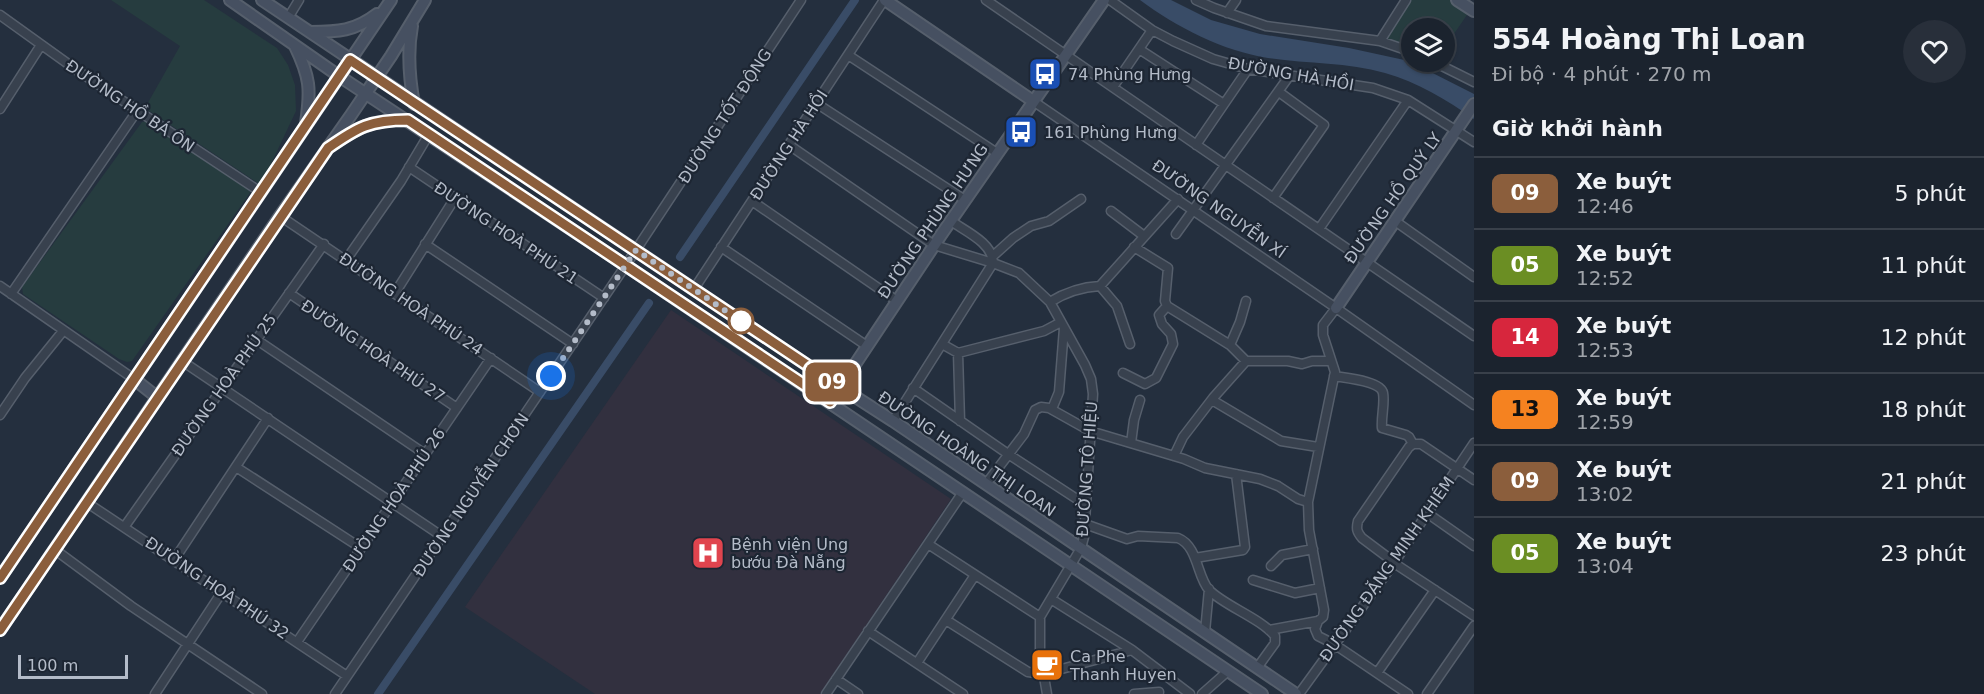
<!DOCTYPE html>
<html lang="vi">
<meta charset="utf-8">
<style>
body{margin:0;font-family:"DejaVu Sans",sans-serif;background:#282f3a;color:#f1f3f6;height:100vh;display:flex;flex-direction:column;font-size:22px;white-space:nowrap}
*{box-sizing:border-box;margin:0}
p{font-size:20px;color:#a0a4aa}
.icon{flex:none;width:33px;height:33px;fill:none;stroke:currentColor;stroke-width:2;stroke-linecap:round;stroke-linejoin:round}
.map{position:relative;flex:1;overflow:hidden}
.side{display:flex;flex-direction:column;background:#1b232e;width:510px}
.side>*{flex:none}
.badge{padding:0 12px;border-radius:9px;font-size:21px;line-height:39px}
.tools{position:absolute;left:1401px;top:18px;display:grid;gap:12px}
.tools a{display:grid;place-items:center;width:54px;height:54px;border-radius:50%;background:#1b232e;box-shadow:0 2px 4px #0004,0 0 0 2px #39404a;font-size:30px}
.scale{position:absolute;left:18px;bottom:15px;width:110px;box-sizing:border-box;padding-left:6px;border:3px solid #b4bcc9;border-top:0;font-size:16px;line-height:21px;white-space:nowrap;color:#b4bcc9;-webkit-text-stroke:4px #1d2633;paint-order:stroke}
.you{position:absolute;width:30px;height:30px;margin:-15px;border:4px solid #fff;border-radius:50%;background:#1a73e8;box-shadow:0 0 0 9px #1a73e833}
.map>.badge{position:absolute;translate:-50% -50%;box-shadow:0 0 0 3px #fff}
h2{padding:0 18px;font-size:22px;line-height:54px}
.round{display:grid;place-items:center;flex:none;width:63px;height:63px;border-radius:32px;background:#282f3a}
.head{display:flex;align-items:center;justify-content:space-between;height:102px;padding:0 18px}
h1{font-size:28px;font-weight:800;line-height:45px}
ul{padding:0;list-style:none}
li{display:flex;align-items:center;gap:18px;height:72px;padding:0 18px;border-top:2px solid #39404a}
li div{flex:1}
li b{display:block;font-size:22px}
li em{font-style:normal}
li .badge{min-width:66px;font-weight:700;text-align:center}
main{display:flex;flex:1;min-height:0}
.map>svg:first-child{display:block}
</style>
<main>
<div class="map">
<svg width="1474" height="694" viewBox="0 0 1474 694">
<rect width="100%" height="100%" fill="#242f3e"/>
<path fill="#32303f" d="M671,310L951,499L820,694H595L465,607Z"/>
<path fill="#263c3f" d="M111,0H204L277,48L288,65L295,85L296,111L261,185L145,108L180,46Z
M1406,0H1453L1469,12L1445,47L1444,28H1412L1411,51L1380,41Z
M148,121L252,190L132,361L127,362L119,359L23,294L22,287L142,122Z"/>
<path fill="#394c67" d="M1140,0H1171L1211,20L1260,34L1349,48L1409,61L1474,94V119C1447,100 1417,82 1385,73C1347,62 1307,64 1268,58C1223,51 1176,27 1140,0Z"/>
<g fill="none" stroke-linecap="round" stroke-linejoin="round">
<path stroke="#394c67" stroke-width="8" d="M680,257L855,0
M378,694L649,303"/>
<defs>
<path id="street" d="M986,0L1474,336
M1110,0L1152,30L1173,41L1213,59L1248,69L1373,88L1408,100L1474,142
M1196,0L1214,8L1266,26L1380,41L1412,52
M1227,13L1236,0
M0,15L78,71L262,193
M288,18L299,0
M1380,41L1406,0
M1139,49L1224,104
M848,55L997,153
M1434,62L1474,82
M1113,87L1152,30
M1033,101L1336,308L1474,405
M816,103L965,200
M0,109L41,45
M789,145L934,245L993,263L1019,273L1050,302L1085,365L1091,379L1093,394L1084,537L1081,548L1040,617V654L1047,694
M1196,145L1248,69
M409,167L604,298
M1273,198L1324,125L1279,92
M752,201L897,301
M1111,211L1144,236
M280,216L540,392
M1395,221L1474,277
M1319,229L1408,100
M1176,234L1290,75
M425,244L573,344
M721,247L867,346
M1134,247L1168,268L1165,301L1167,306L1230,345L1246,361L1213,398L1183,437L1174,456
M993,256L1013,238L1031,226L1049,221L1081,199
M346,260L401,181L429,134
M0,286L134,379
M1100,286L1117,306L1130,344
M694,289L884,0
M289,293L457,408
M395,293L455,198
M11,294L137,111
M1050,302C1066,292 1081,287 1100,286L1178,199
M1336,308L1323,325V335L1335,372L1308,502L1309,530L1324,610L1323,617L1318,621L1315,629L1318,636L1334,644L1408,694
M257,340L425,454
M942,344L958,353
M1230,345L1240,322L1246,301
M182,361L443,537
M1246,361H1288L1302,364L1312,361H1331
M1123,373L1145,384L1156,378L1173,344L1171,334L1162,324L1159,315L1167,306
M1334,376C1345,378 1381,381 1383,393C1385,404 1381,416 1382,428L1406,435L1409,437L1413,444
M913,388L1008,454L1086,505
M1212,400L1281,441L1318,447
M1052,409L1059,392L1064,328
M0,415L25,378L63,331
M893,421L993,263C993,243 965,231 951,221
M960,421L958,353L1044,331L1061,322
M1131,443L1134,420L1140,400
M236,467L361,548
M986,484L1024,434L1035,410L1041,407L1049,408L1090,431L1184,459L1205,468L1260,479L1278,486L1298,499L1308,502
M86,502L347,676
M1427,513L1474,546
M1085,524L1127,539L1138,536L1178,538C1198,546 1197,577 1209,590C1225,606 1260,618 1275,636V643L1257,668
M125,526L324,244
M928,544L1040,617
M54,549L131,606L262,694
M1195,558L1243,550L1245,547L1236,474
M174,560L268,418
M1394,562L1362,538C1357,532 1356,529 1358,521L1409,447L1413,444H1421L1474,480
M1394,563L1474,616
M1271,566L1282,555L1313,549
M1253,580L1295,593L1320,588
M1051,599L1132,650L1190,694
M946,620L1028,672L1043,674L1132,650
M1269,630L1318,621
M868,631L963,694
M1205,632L1209,589
M297,642L491,358
M917,663L975,575
M1377,673L1435,590
M836,679L858,694
M155,694L222,592
M335,694L626,265L801,0
M826,694L963,492
M1134,694L1159,692
M1202,694L1228,671
M1299,694L1394,563L1474,443
M1427,694L1474,626"/>
<path id="secondary" d="M230,0L339,76L610,255L1262,694
M262,0L840,387L893,421L1296,694
M885,0L1033,101
M1457,0L1474,11
M412,26C407,53 409,77 414,104
M310,32C338,32 355,31 377,14
M295,46C310,77 311,89 306,123
M335,143C361,125 376,120 407,120
M1336,308L1474,104
M134,379L158,398
M830,402L941,235L1104,0
M0,578L391,0
M0,630L280,216L351,115L391,56L425,0"/>
</defs>
<use href="#street" stroke="#565f6c" stroke-width="11"/>
<use href="#secondary" stroke="#565f6c" stroke-width="14"/>
<use href="#street" stroke="#38414e" stroke-width="8"/>
<use href="#secondary" stroke="#465061" stroke-width="10"/>
</g>
<g fill="none" stroke-linecap="round" stroke-linejoin="round">
<defs>
<path id="line" d="M0,578L350,60L840,387L830,402L408,120C370,120 358,127 328,148L0,630"/>
</defs>
<use href="#line" stroke="#fff" stroke-width="14"/>
<use href="#line" stroke="#8b5e3c" stroke-width="9"/>
<path stroke="#b4bcc9" stroke-width="6" stroke-dasharray="0 10.8" d="M551,376L636,250L748,326L741,321"/>
</g>
<defs>
<symbol id="bus-square" viewBox="-11 -11 22 22"><rect x="-9" y="-9" width="18" height="18" rx="4" fill="#1a4fb4" stroke="#1d2633"/><path d="M-5-6H5V4H4V6H2V4H-2V6H-4V4H-5ZM-3.5-4V0h7V-4ZM-3.5 1.2v1.5H-2V1.2ZM2 1.2v1.5H3.5V1.2Z" fill="#fff"/></symbol>
<symbol id="hospital-square" viewBox="-11 -11 22 22"><rect x="-9" y="-9" width="18" height="18" rx="4" fill="#e0444e" stroke="#1d2633"/><path d="M-5-5h3v3.5h4V-5h3V5h-3V1.5h-4V5h-3Z" fill="#fff"/></symbol>
<symbol id="cafe-square" viewBox="-11 -11 22 22"><rect x="-9" y="-9" width="18" height="18" rx="4" fill="#e8710a" stroke="#1d2633"/><path d="M-5.5-4.5H6V0H3Q3 3.5 0 3.5H-2.5Q-5.5 3.5-5.5 0ZM3-3.2v2h1.7v-2ZM-6 4.5H4V6H-6Z" fill="#fff"/></symbol>
</defs>
<g fill-rule="evenodd">
<use href="#bus-square" x="1026" y="55" width="38" height="38"/>
<use href="#bus-square" x="1002" y="113" width="38" height="38"/>
<use href="#hospital-square" x="689" y="534" width="38" height="38"/>
<use href="#cafe-square" x="1028" y="646" width="38" height="38"/>
</g>
<circle fill="#fff" stroke="#8b5e3c" stroke-width="3" cx="741" cy="321" r="12"/>
<g text-anchor="middle" dominant-baseline="central" stroke-width="4.5" stroke-linejoin="round" paint-order="stroke">
<g font-size="16" fill="#b4bcc9" stroke="#1d2633" text-anchor="start">
<text x="1068" y="74">74 Phùng Hưng</text>
<text x="1044" y="132">161 Phùng Hưng</text>
<text x="731" y="544">Bệnh viện Ung<tspan x="731" dy="18">bướu Đà Nẵng</tspan></text>
<text x="1070" y="656">Ca Phe<tspan x="1070" dy="18">Thanh Huyen</tspan></text>
</g>
<g font-size="16" fill="#b4bcc9" stroke="#1d2633">
<text transform="translate(1291 74) rotate(10)">ĐƯỜNG HÀ HỒI</text>
<text transform="translate(130 106) rotate(34)">ĐƯỜNG HỒ BÁ ÔN</text>
<text transform="translate(725 116) rotate(-57)">ĐƯỜNG TỐT ĐỘNG</text>
<text transform="translate(789 145) rotate(-57)">ĐƯỜNG HÀ HỒI</text>
<text transform="translate(1393 198) rotate(-55)">ĐƯỜNG HỒ QUÝ LY</text>
<text transform="translate(1219 209) rotate(35)">ĐƯỜNG NGUYỄN XÍ</text>
<text transform="translate(933 221) rotate(-56)">ĐƯỜNG PHÙNG HƯNG</text>
<text transform="translate(506 233) rotate(34)">ĐƯỜNG HOÀ PHÚ 21</text>
<text transform="translate(411 304) rotate(34)">ĐƯỜNG HOÀ PHÚ 24</text>
<text transform="translate(373 351) rotate(34)">ĐƯỜNG HOÀ PHÚ 27</text>
<text transform="translate(224 385) rotate(-55)">ĐƯỜNG HOÀ PHÚ 25</text>
<text transform="translate(967 454) rotate(34)">ĐƯỜNG HOÀNG THỊ LOAN</text>
<text transform="translate(1087 469) rotate(-86)">ĐƯỜNG TÔ HIỆU</text>
<text transform="translate(471 495) rotate(-56)">ĐƯỜNG NGUYỄN CHƠN</text>
<text transform="translate(394 500) rotate(-56)">ĐƯỜNG HOÀ PHÚ 26</text>
<text transform="translate(1387 569) rotate(-55)">ĐƯỜNG ĐẶNG MINH KHIÊM</text>
<text transform="translate(217 588) rotate(34)">ĐƯỜNG HOÀ PHÚ 32</text>
</g>
</g>
</svg>
<div class="tools">
<a><svg class="icon" aria-label="layers" viewBox="0 0 24 24"><path d="M12 4l9 5-9 5-9-5zM3 14l9 5 9-5"/></svg></a>
</div>
<div class="scale">100 m</div>
<div class="you" style="left:551px;top:376px"></div>
<b class="badge" style="left:832px;top:382px;background:#8b5e3c;color:#fff">09</b>
</div>
<section class="side">
<div class="head"><div><h1>554 Hoàng Thị Loan</h1><p>Đi bộ · 4 phút · 270 m</p></div><a class="round"><svg class="icon" aria-label="heart" viewBox="0 0 24 24"><path d="M12 20l-8-8c-3-5 5-10 8-4 3-6 11-1 8 4z"/></svg></a></div>
<h2>Giờ khởi hành</h2>
<ul>
<li><span class="badge" style="background:#8b5e3c;color:#fff">09</span><div><b>Xe buýt</b><p>12:46</p></div><em>5 phút</em></li>
<li><span class="badge" style="background:#6b8e23;color:#fff">05</span><div><b>Xe buýt</b><p>12:52</p></div><em>11 phút</em></li>
<li><span class="badge" style="background:#d7263d;color:#fff">14</span><div><b>Xe buýt</b><p>12:53</p></div><em>12 phút</em></li>
<li><span class="badge" style="background:#f58220;color:#111">13</span><div><b>Xe buýt</b><p>12:59</p></div><em>18 phút</em></li>
<li><span class="badge" style="background:#8b5e3c;color:#fff">09</span><div><b>Xe buýt</b><p>13:02</p></div><em>21 phút</em></li>
<li><span class="badge" style="background:#6b8e23;color:#fff">05</span><div><b>Xe buýt</b><p>13:04</p></div><em>23 phút</em></li>
</ul>
</section>
</main>
